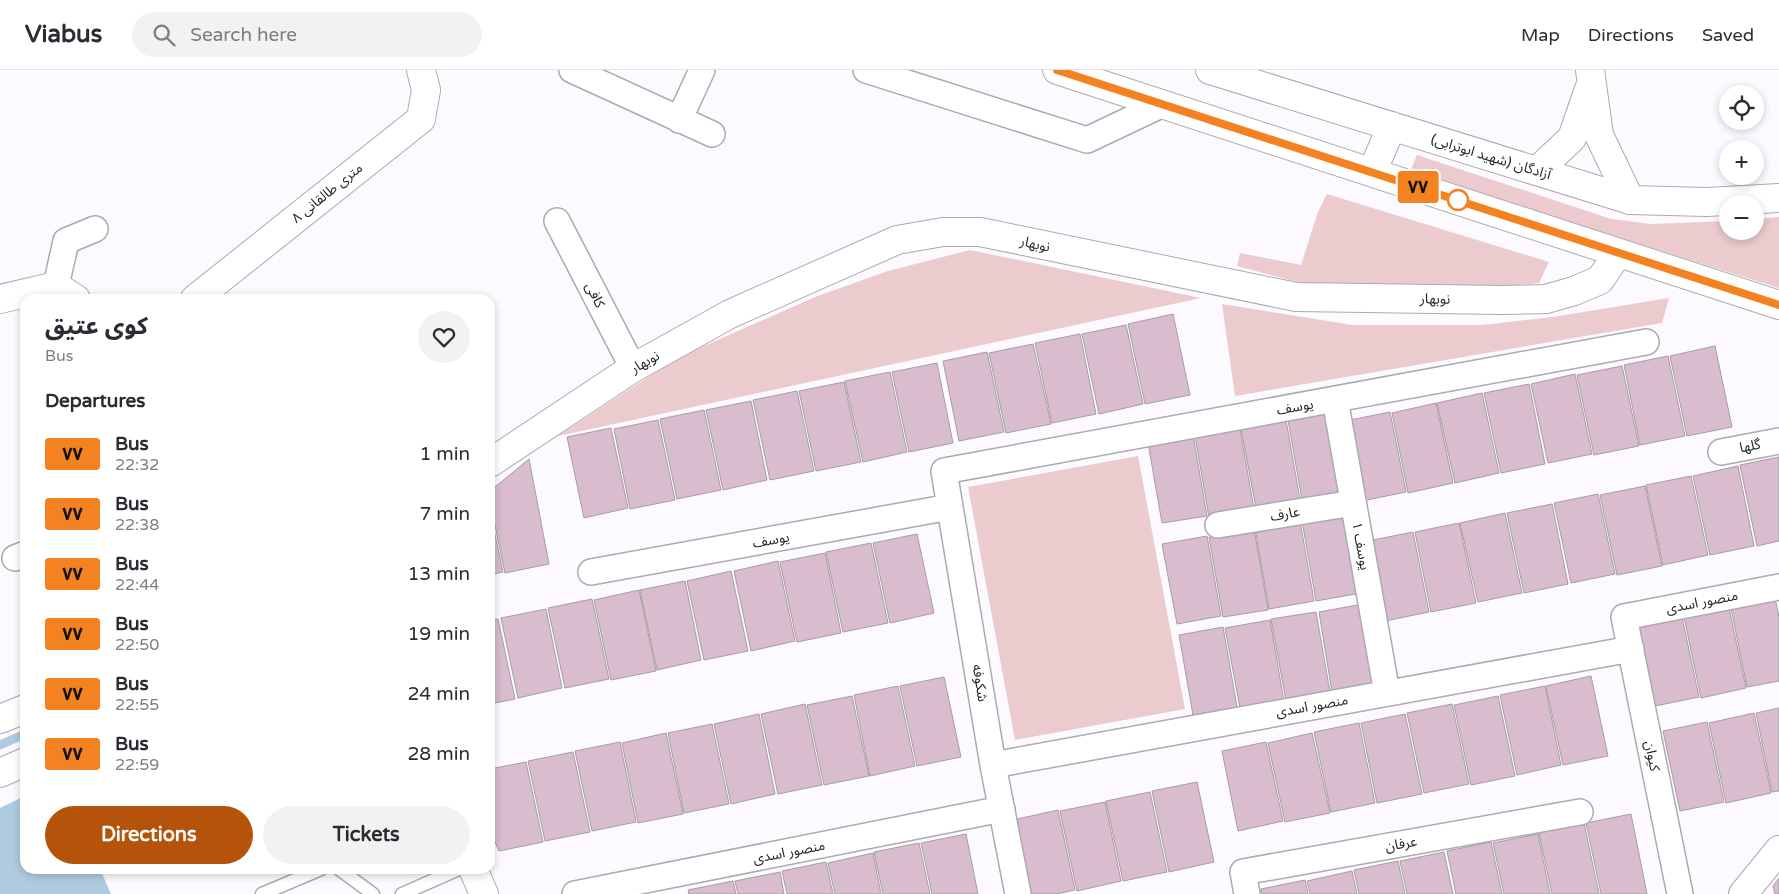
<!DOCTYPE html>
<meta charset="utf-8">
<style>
body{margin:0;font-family:"Varela Round","Noto Sans Arabic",sans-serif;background:#f2f2f3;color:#2b2b33;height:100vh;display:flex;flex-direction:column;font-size:19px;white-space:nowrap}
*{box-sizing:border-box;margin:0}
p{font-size:16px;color:#7c7c81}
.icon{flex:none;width:28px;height:28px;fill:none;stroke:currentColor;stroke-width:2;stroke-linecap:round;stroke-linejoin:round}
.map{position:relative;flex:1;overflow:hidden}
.panel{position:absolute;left:20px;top:224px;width:475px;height:580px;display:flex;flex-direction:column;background:#fff;border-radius:15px;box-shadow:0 2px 8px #0003}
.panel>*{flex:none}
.badge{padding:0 10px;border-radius:4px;font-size:18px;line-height:32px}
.buttons{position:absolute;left:1719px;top:15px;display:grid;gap:10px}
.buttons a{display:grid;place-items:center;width:45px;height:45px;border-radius:50%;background:#fff;box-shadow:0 2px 8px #0003;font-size:25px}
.map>.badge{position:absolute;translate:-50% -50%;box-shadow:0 0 0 2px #fff}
h2{padding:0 25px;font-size:19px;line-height:45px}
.round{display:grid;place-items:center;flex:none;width:52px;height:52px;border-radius:26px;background:#f2f2f3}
.head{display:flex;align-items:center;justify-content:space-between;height:85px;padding:0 25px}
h1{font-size:24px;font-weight:700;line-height:38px}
.cta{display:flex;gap:10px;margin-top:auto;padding:10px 25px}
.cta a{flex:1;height:58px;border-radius:30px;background:#b45309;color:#fff;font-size:20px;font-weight:700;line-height:58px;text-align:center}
.cta a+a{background:#f2f2f3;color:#2b2b33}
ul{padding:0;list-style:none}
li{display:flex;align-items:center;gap:15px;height:60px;padding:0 25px}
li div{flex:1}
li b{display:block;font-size:19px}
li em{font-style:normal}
li .badge{min-width:55px;font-weight:700;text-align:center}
header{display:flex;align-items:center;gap:30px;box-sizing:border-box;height:70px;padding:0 25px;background:#fff;border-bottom:1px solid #e1e1e2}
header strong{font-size:24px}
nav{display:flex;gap:28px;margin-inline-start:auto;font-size:18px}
.search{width:350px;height:45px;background:#f2f2f3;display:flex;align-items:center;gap:12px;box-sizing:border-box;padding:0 18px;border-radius:28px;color:#7c7c81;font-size:19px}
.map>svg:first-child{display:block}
</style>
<header>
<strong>Viabus</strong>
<div class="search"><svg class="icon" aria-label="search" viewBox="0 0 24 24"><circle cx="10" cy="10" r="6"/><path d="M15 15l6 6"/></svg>Search here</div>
<nav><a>Map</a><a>Directions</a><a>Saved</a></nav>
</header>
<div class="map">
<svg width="1779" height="824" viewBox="0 0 1779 824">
<rect width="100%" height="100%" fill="#fcf9ff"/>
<path fill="#ebcbcd" d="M1417,85L1611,149L1651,154L1727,151L1728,161H1755V149L1779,147V218L1410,102Z
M1327,124L1549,192L1539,213L1501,217L1302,213L1237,196L1240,183L1301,195L1318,142Z
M970,180L1201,228L558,366L679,287L815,227L888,201Z
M1669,228L1662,253L1235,326L1222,234L1352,255H1482L1553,247Z
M1138,386L1185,639L1015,670L968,417Z"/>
<path fill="#aecbdf" d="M25,726V799H100L111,824H0V738Z"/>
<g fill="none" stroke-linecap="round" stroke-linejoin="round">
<path stroke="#aecbdf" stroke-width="9" d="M0,675L25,664"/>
</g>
<path fill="#d9bcce" stroke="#a59ea2" d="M1173,244L1190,325L1145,334L1128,254Z
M1126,255L1143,334L1099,344L1082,264Z
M1080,264L1096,344L1052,353L1035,273Z
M1033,274L1051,354L1006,363L989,283Z
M1715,276L1732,357L1687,366L1670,286Z
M987,282L1004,362L959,371L943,291Z
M1668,286L1685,366L1640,375L1624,295Z
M937,293L953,373L909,382L892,302Z
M1622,296L1639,376L1594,385L1577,305Z
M890,302L907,382L863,392L845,311Z
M1575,304L1592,384L1548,393L1531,314Z
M844,312L861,392L816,401L799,321Z
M1529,314L1545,394L1501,403L1484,323Z
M797,321L814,401L770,410L753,330Z
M1482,323L1499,403L1455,413L1437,333Z
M751,331L767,410L723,420L706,340Z
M1436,333L1453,413L1408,423L1392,343Z
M704,340L721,420L677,429L660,349Z
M1333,342L1347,423L1302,430L1288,350Z
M1390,342L1406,422L1362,431L1345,351Z
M658,350L675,430L630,439L614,359Z
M1286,350L1300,430L1256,438L1241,358Z
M611,358L628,438L584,448L567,367Z
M1240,359L1254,439L1209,447L1195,366Z
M1193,365L1207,446L1162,453L1148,373Z
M1779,387V471L1757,476L1740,395Z
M529,389L549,494L505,503L490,432V421Z
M1738,396L1754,476L1710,485L1693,406Z
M1691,406L1708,485L1663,495L1646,415Z
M1645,416L1662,496L1617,505L1600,425Z
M1598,424L1615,504L1571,513L1554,433Z
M1552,434L1568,514L1524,523L1507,443Z
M490,441L503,502L490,505Z
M1347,443L1361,523L1316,531L1302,451Z
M1505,443L1522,523L1478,532L1460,453Z
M1300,451L1314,531L1269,539L1255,458Z
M1459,453L1476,533L1431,542L1415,462Z
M1254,459L1268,540L1223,547L1209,467Z
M1413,462L1429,542L1385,551L1368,471Z
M917,464L934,543L890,553L873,473Z
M1207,466L1221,546L1177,554L1162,474Z
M871,473L888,553L843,562L826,482Z
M825,483L841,563L797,572L780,492Z
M778,491L795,571L751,581L734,501Z
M731,501L748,581L704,590L687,511Z
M685,511L701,590L657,600L640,520Z
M639,520L656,601L611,610L594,530Z
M1775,528L1779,547V611L1747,617L1731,538Z
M592,529L609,609L565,618L548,538Z
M1363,534L1377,615L1332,622L1319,542Z
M1729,538L1746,618L1701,628L1684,547Z
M546,539L562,618L518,628L501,548Z
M1316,542L1330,622L1286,630L1271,549Z
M1682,547L1699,627L1655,636L1638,556Z
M498,549L515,629L490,634V550Z
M1270,550L1284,631L1240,638L1225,558Z
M1223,557L1237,637L1193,645L1179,565Z
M1591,606L1608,686L1563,695L1546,616Z
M944,607L961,687L917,696L900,616Z
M898,616L915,696L870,706L854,625Z
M1545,616L1561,695L1517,705L1500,625Z
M852,626L869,706L824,715L807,635Z
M1498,626L1515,706L1471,715L1454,635Z
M805,634L822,715L778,724L761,644Z
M1452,634L1469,714L1424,723L1407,643Z
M1779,638V721L1772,722L1756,643Z
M1754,643L1771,723L1726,733L1709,653Z
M759,644L775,724L731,734L714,654Z
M1405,644L1422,724L1377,733L1361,653Z
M1707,652L1724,732L1680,741L1663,661Z
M1359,653L1375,733L1331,742L1314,662Z
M712,654L729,734L684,743L668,663Z
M666,663L683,744L638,753L622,673Z
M1312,663L1330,743L1285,752L1268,673Z
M620,672L636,752L592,761L575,681Z
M1266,672L1283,751L1238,761L1222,681Z
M573,682L590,762L545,771L528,691Z
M526,692L543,772L499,781L490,761V699Z
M1197,712L1214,792L1169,802L1152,721Z
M1150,722L1167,802L1123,811L1106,731Z
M1105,732L1121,811L1077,821L1060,741Z
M1058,740L1075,820L1056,824H1029L1013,750Z
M1631,744L1647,824H1601L1586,753Z
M1584,753L1599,824H1552L1539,763Z
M966,764L978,824H932L921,773Z
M1538,764L1550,824H1504L1493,773Z
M1491,772L1502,824H1456L1447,781Z
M919,773L930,824H883L874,782Z
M1444,782L1453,824H1407L1400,791Z
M873,783L881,824H835L828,793Z
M1398,791L1405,824H1359L1354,800Z
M826,792L833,824H787L782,801Z
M1352,801L1357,824H1310L1307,811Z
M780,802L784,824H738L735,811Z
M1779,808V824H1775L1773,816Z
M1305,810L1308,824H1262L1261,819Z
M733,811L736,824H689L688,820Z"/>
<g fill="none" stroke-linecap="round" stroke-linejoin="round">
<defs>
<path id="service" d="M339,799L373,824
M262,824L321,799
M402,824L459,799"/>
<path id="minor" d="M572,0L712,64
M866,0L1087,70L1163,34
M679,50L702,0
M557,151L633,298
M56,216L66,171L95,159
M1335,329L1387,623
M1721,382L1779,371
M1218,455L1353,433
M15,488L25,484
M591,502L950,437
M993,695L1631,579
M575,824L1002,739
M1018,824L993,695L944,401L1646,272
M1247,824L1243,802L1580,742
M1680,824L1624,547L1779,517"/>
<path id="tertiary" d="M1590,0L1599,65L1630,130
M1537,101L1572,68L1589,19
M0,229L56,216L76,229
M195,229L421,49L426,20L421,0
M490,393L633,298L730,244L897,170L943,162H980L1296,227L1503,230L1546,229L1574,221L1600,210L1618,183
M0,649L25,639
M0,703L25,692
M473,799L484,824
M1743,824L1779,780"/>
<path id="secondary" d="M1057,0L1779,235
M1210,0L1630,130L1707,132L1779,128
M1372,102L1392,56"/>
</defs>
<use href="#service" stroke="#acaab0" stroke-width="15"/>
<use href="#minor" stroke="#acaab0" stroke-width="28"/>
<use href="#tertiary" stroke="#acaab0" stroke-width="30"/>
<use href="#secondary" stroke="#acaab0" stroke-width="30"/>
<use href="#service" stroke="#fff" stroke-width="12"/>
<use href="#minor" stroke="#fff" stroke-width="25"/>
<use href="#tertiary" stroke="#fff" stroke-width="28"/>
<use href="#secondary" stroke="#fff" stroke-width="28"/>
</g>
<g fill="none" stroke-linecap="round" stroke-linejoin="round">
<defs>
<path id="line" d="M1057,0L1779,235"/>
</defs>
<use href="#line" stroke="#fff" stroke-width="11"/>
<use href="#line" stroke="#f58220" stroke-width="8"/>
</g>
<circle fill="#fff" stroke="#f58220" stroke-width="2.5" cx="1458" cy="130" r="10"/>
<g text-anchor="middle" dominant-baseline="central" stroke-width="4" stroke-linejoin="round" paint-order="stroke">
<g font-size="14" fill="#262527" stroke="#fff">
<text transform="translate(1491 87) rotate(17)">آزادگان (شهید ابوترابی)</text>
<text transform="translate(327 123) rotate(-39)">۸ متری طالقانی</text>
<text transform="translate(1035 174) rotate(12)">نوبهار</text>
<text transform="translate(595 225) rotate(63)">کافی</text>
<text transform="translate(1435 229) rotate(1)">نوبهار</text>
<text transform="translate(645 292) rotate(-30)">نوبهار</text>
<text transform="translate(1295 337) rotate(-10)">یوسف</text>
<text transform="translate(1750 376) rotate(-11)">گلها</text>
<text transform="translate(1285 444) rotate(-10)">عارف</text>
<text transform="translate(771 470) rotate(-10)">یوسف</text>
<text transform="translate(1361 476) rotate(80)">یوسف ۱</text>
<text transform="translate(1702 532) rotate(-11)">منصور اسدی</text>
<text transform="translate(980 613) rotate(81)">شکوفه</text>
<text transform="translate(1312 636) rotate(-10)">منصور اسدی</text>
<text transform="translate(1652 686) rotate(79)">کیوان</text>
<text transform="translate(1401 774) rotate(-10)">عرفان</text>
<text transform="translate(789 782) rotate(-11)">منصور اسدی</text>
</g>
</g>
</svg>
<div class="buttons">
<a><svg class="icon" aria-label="locate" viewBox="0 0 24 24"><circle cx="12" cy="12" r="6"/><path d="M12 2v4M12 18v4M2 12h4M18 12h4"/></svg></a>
<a>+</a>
<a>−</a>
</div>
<b class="badge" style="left:1418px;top:117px;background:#f58220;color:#111">۷۷</b>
<section class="panel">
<div class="head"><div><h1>کوی عتیق</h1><p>Bus</p></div><a class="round"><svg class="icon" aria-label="heart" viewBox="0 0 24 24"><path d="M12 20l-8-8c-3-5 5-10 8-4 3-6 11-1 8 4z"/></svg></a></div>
<h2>Departures</h2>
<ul>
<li><span class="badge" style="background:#f58220;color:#111">۷۷</span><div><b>Bus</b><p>22:32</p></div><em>1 min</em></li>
<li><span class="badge" style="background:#f58220;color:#111">۷۷</span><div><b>Bus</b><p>22:38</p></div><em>7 min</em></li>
<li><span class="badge" style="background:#f58220;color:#111">۷۷</span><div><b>Bus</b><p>22:44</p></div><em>13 min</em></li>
<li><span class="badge" style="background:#f58220;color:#111">۷۷</span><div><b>Bus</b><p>22:50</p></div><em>19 min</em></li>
<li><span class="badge" style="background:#f58220;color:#111">۷۷</span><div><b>Bus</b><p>22:55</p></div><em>24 min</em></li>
<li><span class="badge" style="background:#f58220;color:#111">۷۷</span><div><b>Bus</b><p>22:59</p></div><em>28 min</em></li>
</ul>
<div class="cta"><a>Directions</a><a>Tickets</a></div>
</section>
</div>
